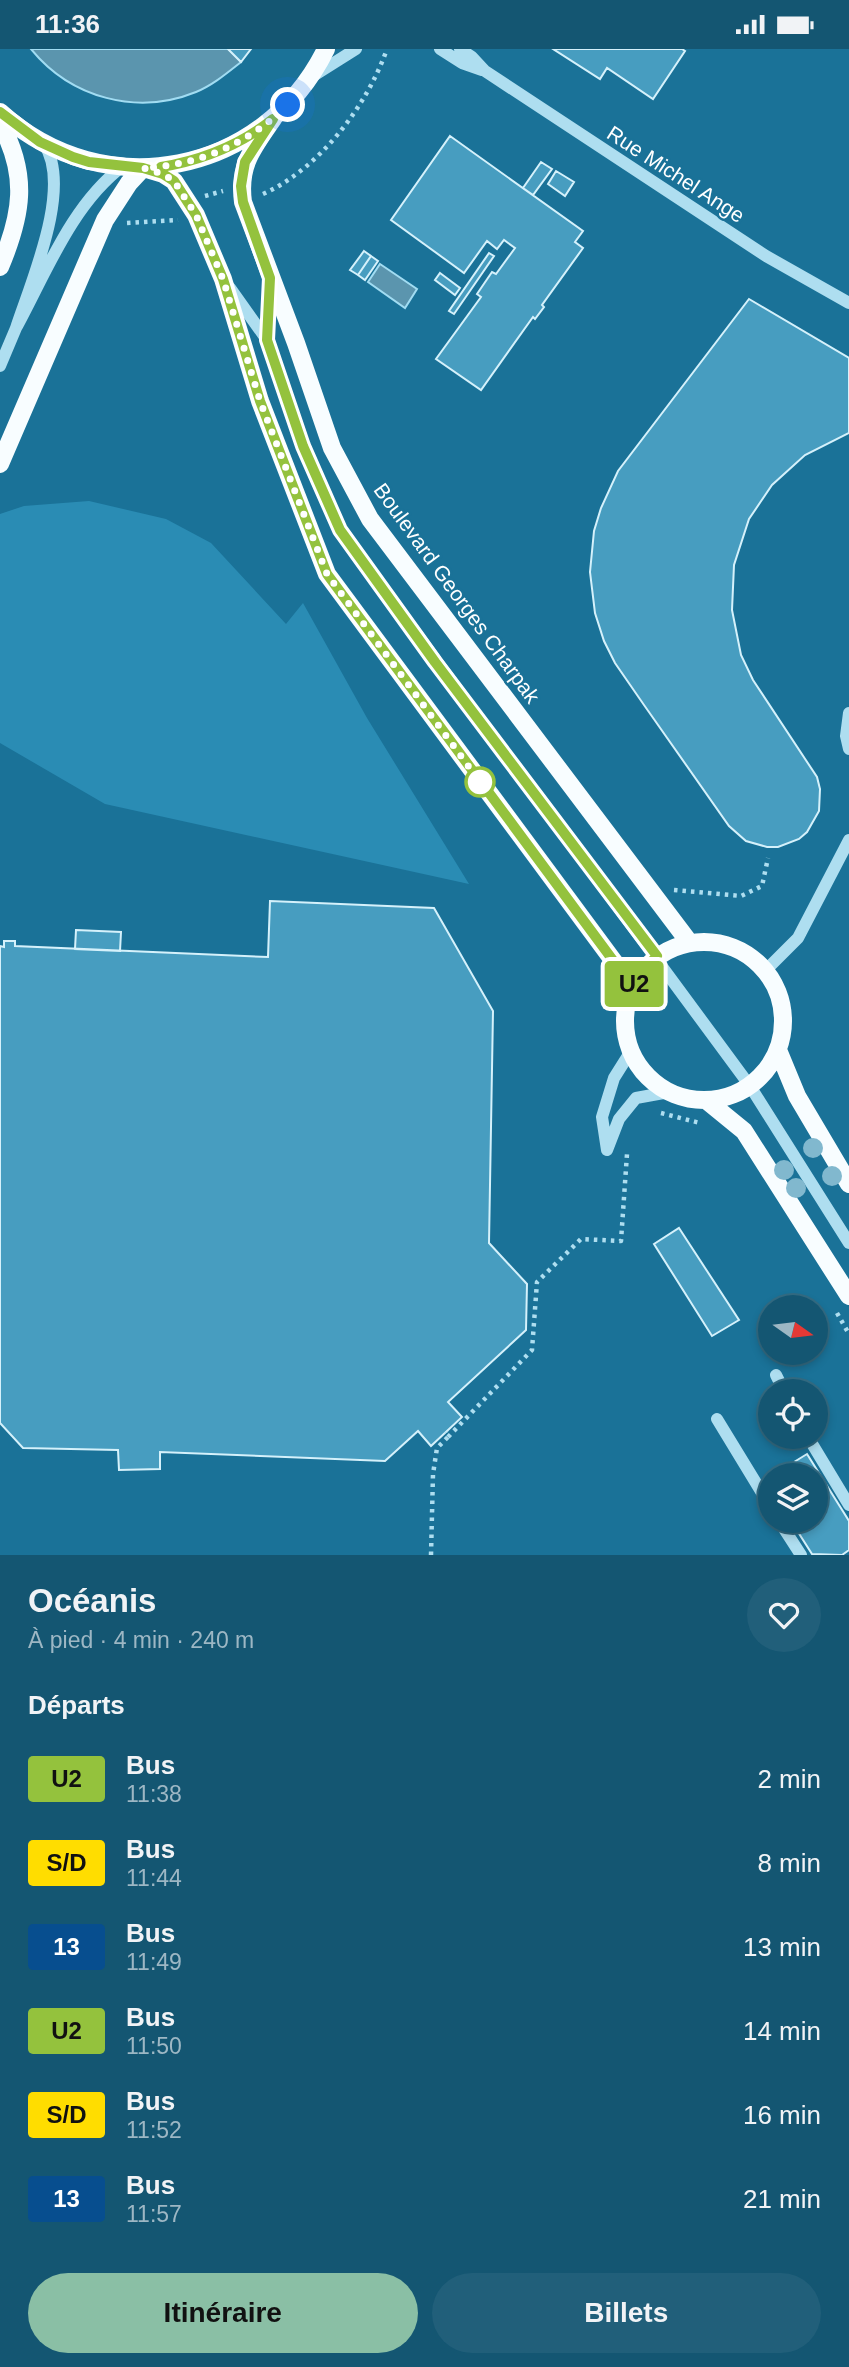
<!DOCTYPE html>
<html lang="fr">
<meta charset="utf-8">
<style>
body{margin:0;font-family:Arial,sans-serif;background:#215f7a;color:#f1f3f6;height:100vh;display:flex;flex-direction:column;font-size:26px;white-space:nowrap}
*{box-sizing:border-box;margin:0}
p{font-size:23px;color:#9db7c4}
.icon{flex:none;width:38px;height:38px;fill:none;stroke:currentColor;stroke-width:2;stroke-linecap:round;stroke-linejoin:round}
.map{position:relative;height:1506px;overflow:hidden}
.drawer{display:flex;flex-direction:column;background:#145672;flex:1}
.drawer>*{flex:none}
.badge{padding:0 14px;border-radius:5px;font-size:24px;line-height:46px}
.needle{width:46px;rotate:104deg}
.fabs{position:absolute;left:758px;top:1246px;display:grid;gap:14px}
.fabs a{display:grid;place-items:center;width:70px;height:70px;border-radius:50%;background:#145672;box-shadow:0 4px 10px #0003,0 0 0 2px #336c84;font-size:35px}
.you{position:absolute;width:35px;height:35px;margin:-18px;border:5px solid #fff;border-radius:50%;background:#1a73e8;box-shadow:0 0 0 10px #1a73e833}
.map>.badge{position:absolute;translate:-50% -50%;box-shadow:0 0 0 4px #fff}
h2{padding:0 28px;font-size:26px;line-height:63px}
.round{display:grid;place-items:center;flex:none;width:74px;height:74px;border-radius:37px;background:#215f7a}
.overview{display:flex;align-items:center;justify-content:space-between;height:119px;padding:0 28px}
h1{font-size:33px;font-weight:700;line-height:52px}
.action{display:flex;gap:14px;margin-top:auto;padding:14px 28px}
.action a{flex:1;height:80px;border-radius:42px;background:#8abfa5;color:#111;font-size:28px;font-weight:700;line-height:80px;text-align:center}
.action a+a{background:#215f7a;color:#f1f3f6}
ul{padding:0;list-style:none}
li{display:flex;align-items:center;gap:21px;height:84px;padding:0 28px}
li div{flex:1}
li b{display:block;font-size:26px}
li em{font-style:normal}
li .badge{min-width:77px;font-weight:700;text-align:center}
.status{display:flex;justify-content:space-between;align-items:center;height:49px;padding:0 35px;background:#145672;direction:ltr}
.status svg{height:19px;fill:currentColor}
.map>svg:first-child{display:block}
</style>
<div class="status"><b>11:36</b><svg viewBox="0 0 49 12"><path d="M0 12V9h3v3zM5 12V6h3v6zM10 12V3h3v9zM15 12V0h3v12zM26 1h20v11H26zM47 4h2v5h-2z"/></svg></div>
<div class="map">
<svg width="849" height="1506" viewBox="0 0 849 1506">
<rect width="100%" height="100%" fill="#1a7298"/>
<path fill="#2a8cb4" d="M89,452L166,470L211,494L286,575L303,554L367,669L469,835L105,755L0,694V465L24,457Z"/>
<path fill="#5b95ae" stroke="#a1dcf2" stroke-width="2" d="M31,0H228L241,13C227,24 213,36 196,43C137,67 71,49 31,0Z
M380,215L417,240L405,259L368,233Z"/>
<path fill="#479dc0" stroke="#d5f1fb" stroke-width="2" d="M228,0H251L241,13Z
M553,0H682L685,2L653,50L607,19L600,30Z
M450,87L583,182L575,193L583,199L542,256L544,258L535,270L533,268L481,341L436,310L481,248L477,245L492,223L496,225L515,199L504,191L497,200L487,192L464,224L391,171Z
M541,113L552,120L533,146L523,139Z
M556,122L574,133L565,147L548,135Z
M364,202L371,207L358,226L350,221Z
M489,204L494,207L454,265L449,262Z
M371,207L378,212L365,231L358,226Z
M440,224L460,239L455,246L435,231Z
M749,250L849,309V384L805,406L772,436L749,470L734,516L732,561L741,606L753,631L817,728L820,740L819,762L807,783L799,790L778,798H767L746,792L729,777L644,656L615,614L604,592L595,564L590,523L594,482L601,459L618,422Z
M270,852L434,859L493,962L489,1194L527,1235L526,1281L448,1353L462,1368L431,1397L418,1382L385,1412L160,1403V1420L119,1421L118,1401L23,1399L0,1374V897L4,898V892H15V897L268,908Z
M76,881L121,883L120,902L75,900Z
M679,1179L739,1271L712,1287L654,1195Z
M807,1405L849,1472V1501L842,1506L812,1505L791,1472H816V1426H773Z"/>
<g fill="none" stroke-linecap="round" stroke-linejoin="round">
<path stroke="#aedef0" stroke-width="4.5" stroke-dasharray="3.5 5" stroke-linecap="butt" d="M263,145C319,120 367,57 387,0
M205,147L223,142
M127,174L178,171
M674,841L741,847L762,837L768,809
M661,1064L700,1074
M837,1264L849,1285
M448,1388L532,1301L537,1233L581,1190L621,1192L627,1105
M431,1506L433,1425L437,1399L448,1388L446,1383"/>
<path stroke="#aedef0" stroke-width="12" d="M440,0L462,14L482,21
M460,0L472,8L485,22L766,207L849,254
M310,29L356,0
M44,95C73,138 31,233 16,279C46,224 72,155 123,117
M230,239L267,291L303,397L340,481L750,1037L849,1194
M267,291L270,232
M0,317L16,279
M849,664L846,687L849,700
M766,921L798,889L849,791
M607,1101L602,1068L614,1029L631,1002
M607,1101L619,1070L636,1049L669,1043
M776,1326L784,1342
M717,1370L770,1457
M808,1388L849,1456
M779,1472L801,1506"/>
<path stroke="#f8fdff" stroke-width="18" d="M0,63C104,158 264,126 326,0
M273,70C253,99 238,116 243,153L296,294L332,399L370,470L689,893
M0,74C29,126 22,166 0,218
M0,415L105,171L129,134L143,119L163,125L174,132L196,166L223,230L260,352L327,525L632,937
M625 972a79 79 0 1 1 158 0a79 79 0 1 1-158 0Z
M778,1001L797,1047L849,1135
M706,1051L744,1082L849,1247"/>
</g>
<g fill="#81b8ce">
<circle cx="813" cy="1099" r="10"/>
<circle cx="784" cy="1121" r="10"/>
<circle cx="832" cy="1127" r="10"/>
<circle cx="796" cy="1139" r="10"/>
</g>
<g fill="none" stroke-linecap="round" stroke-linejoin="round">
<defs>
<path id="line" d="M0,63L40,93L73,108L89,113L143,119L163,125L174,132L196,166L223,230L260,352L327,525L632,937L643,921L657,907L435,613L340,481L303,397L267,291L270,229L243,153L241,137L245,113L273,70C239,97 203,111 161,118"/>
</defs>
<use href="#line" stroke="#fff" stroke-width="16"/>
<use href="#line" stroke="#94c23d" stroke-width="10"/>
<path stroke="#fff" stroke-width="7" stroke-dasharray="0 12.6" d="M288,56C247,95 200,116 143,119L163,125L174,132L196,166L223,230L260,352L327,525L486,741L480,733"/>
</g>
<circle fill="#fff" stroke="#94c23d" stroke-width="3.5" cx="480" cy="733" r="14"/>
<g text-anchor="middle" dominant-baseline="central" stroke-width="5" stroke-linejoin="round" paint-order="stroke">
<g font-size="21" fill="#fff" stroke="#1a7298">
<text transform="translate(676 125) rotate(33)">Rue Michel Ange</text>
<text transform="translate(457 544) rotate(54)">Boulevard Georges Charpak</text>
</g>
</g>
</svg>
<div class="fabs">
<a><svg class="needle" viewBox="-14 -14 28 28"><path d="M0-13l5 13h-10z" fill="#e53935"/><path d="M0 13l5-13h-10z" fill="#9db7c4"/></svg></a>
<a><svg class="icon" aria-label="locate" viewBox="0 0 24 24"><circle cx="12" cy="12" r="6"/><path d="M12 2v4M12 18v4M2 12h4M18 12h4"/></svg></a>
<a><svg class="icon" aria-label="layers" viewBox="0 0 24 24"><path d="M12 4l9 5-9 5-9-5zM3 14l9 5 9-5"/></svg></a>
</div>
<div class="you" style="left:288px;top:56px"></div>
<b class="badge" style="left:634px;top:935px;background:#94c23d;color:#111">U2</b>
</div>
<section class="drawer">
<div class="overview"><div><h1>Océanis</h1><p>À pied · 4 min · 240 m</p></div><a class="round"><svg class="icon" aria-label="heart" viewBox="0 0 24 24"><path d="M12 20l-8-8c-3-5 5-10 8-4 3-6 11-1 8 4z"/></svg></a></div>
<h2>Départs</h2>
<ul>
<li><span class="badge" style="background:#94c23d;color:#111">U2</span><div><b>Bus</b><p>11:38</p></div><em>2 min</em></li>
<li><span class="badge" style="background:#fd0;color:#111">S/D</span><div><b>Bus</b><p>11:44</p></div><em>8 min</em></li>
<li><span class="badge" style="background:#074e8f;color:#fff">13</span><div><b>Bus</b><p>11:49</p></div><em>13 min</em></li>
<li><span class="badge" style="background:#94c23d;color:#111">U2</span><div><b>Bus</b><p>11:50</p></div><em>14 min</em></li>
<li><span class="badge" style="background:#fd0;color:#111">S/D</span><div><b>Bus</b><p>11:52</p></div><em>16 min</em></li>
<li><span class="badge" style="background:#074e8f;color:#fff">13</span><div><b>Bus</b><p>11:57</p></div><em>21 min</em></li>
</ul>
<div class="action"><a>Itinéraire</a><a>Billets</a></div>
</section>
